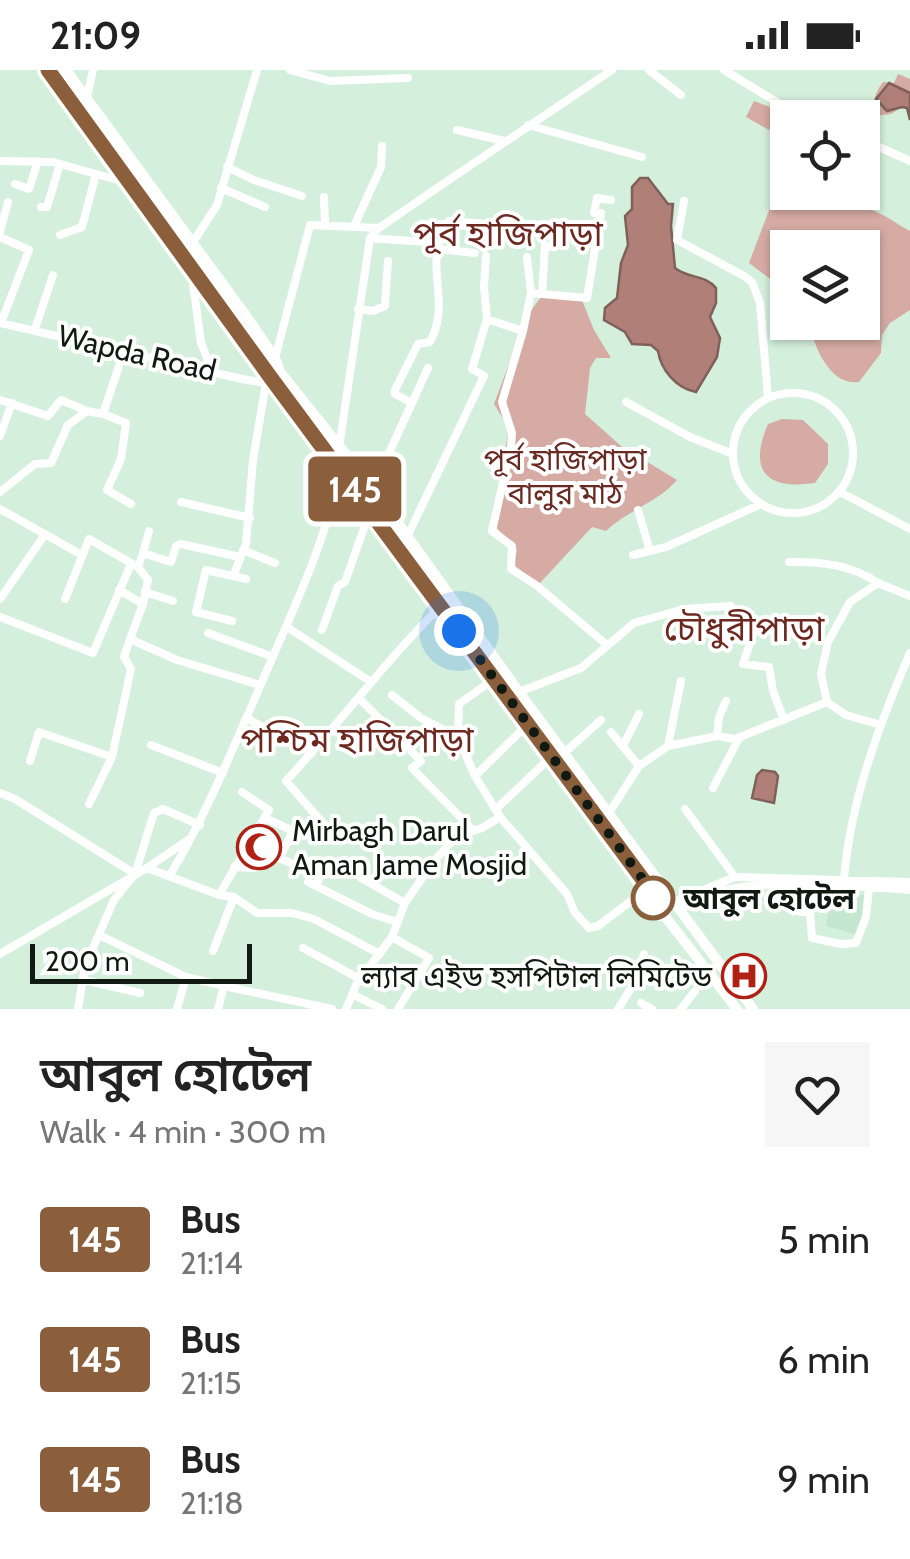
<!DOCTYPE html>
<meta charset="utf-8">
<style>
body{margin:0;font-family:Cabin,"Noto Sans Bengali",sans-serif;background:#f6f6f6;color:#222;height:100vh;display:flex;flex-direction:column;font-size:38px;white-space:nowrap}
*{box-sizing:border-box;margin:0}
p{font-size:32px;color:#767676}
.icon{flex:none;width:55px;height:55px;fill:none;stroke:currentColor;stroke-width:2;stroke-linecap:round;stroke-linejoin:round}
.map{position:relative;height:939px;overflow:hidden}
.sheet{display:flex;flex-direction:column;background:#fff;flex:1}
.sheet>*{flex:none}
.badge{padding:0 20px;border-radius:8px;font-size:35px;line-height:65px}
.fabs{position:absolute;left:770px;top:30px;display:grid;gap:20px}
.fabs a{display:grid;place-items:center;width:110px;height:110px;border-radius:0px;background:#fff;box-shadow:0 2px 8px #0004;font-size:50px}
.scale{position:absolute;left:30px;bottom:25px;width:222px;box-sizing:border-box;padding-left:10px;border:5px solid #101a13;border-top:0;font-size:28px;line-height:35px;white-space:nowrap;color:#101a13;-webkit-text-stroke:8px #fff;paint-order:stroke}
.you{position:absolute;width:50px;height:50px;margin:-25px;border:8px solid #fff;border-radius:50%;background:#1a73e8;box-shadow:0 0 0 15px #1a73e833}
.map>.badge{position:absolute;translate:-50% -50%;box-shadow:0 0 0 5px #fff}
.round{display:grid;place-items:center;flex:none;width:105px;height:105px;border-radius:0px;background:#f6f6f6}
.head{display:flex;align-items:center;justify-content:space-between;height:170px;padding:0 40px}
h1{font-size:48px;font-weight:600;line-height:75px}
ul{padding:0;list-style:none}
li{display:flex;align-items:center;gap:30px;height:120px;padding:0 40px}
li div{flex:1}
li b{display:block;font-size:38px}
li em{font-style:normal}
li .badge{min-width:110px;font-weight:700;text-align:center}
.status{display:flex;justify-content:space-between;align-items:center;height:70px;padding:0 50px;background:#fff;direction:ltr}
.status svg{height:28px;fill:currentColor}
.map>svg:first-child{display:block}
</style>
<div class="status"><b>21:09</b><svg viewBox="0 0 49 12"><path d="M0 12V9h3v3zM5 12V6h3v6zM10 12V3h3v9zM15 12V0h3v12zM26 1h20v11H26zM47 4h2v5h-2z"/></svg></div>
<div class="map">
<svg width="910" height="939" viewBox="0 0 910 939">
<rect width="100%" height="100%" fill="#d4efdc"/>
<path fill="#c5e7cf" d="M866,825L858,865L826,856L831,826Z"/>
<path fill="#d5aba4" d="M898,4L910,9V23L889,13L880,22L881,33L892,41L902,37L907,39L910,51L906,39L902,37L891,44L874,46C871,34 876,21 883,12L894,13Z
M754,31L780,41L769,60L746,47Z
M787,115L788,122L823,123C841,148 853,133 874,141C886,145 898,155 910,161V240L890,253L882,265L881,283L859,312C831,316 814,278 810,255V253L862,252V178H788L786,216L769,208L749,193L774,127H782Z
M544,223L582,230L594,260L611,288H596L590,298L585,344L621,376L677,410C657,433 628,440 606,461L592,457L539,514L514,495L517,479L493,454L509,358L494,334L527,246Z
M782,349L803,350L828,374V394L815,413C766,420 748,401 768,354Z"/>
<path fill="#b08078" stroke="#80615a" stroke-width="2.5" d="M889,13L910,23V50L907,38L902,37L887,41L876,29Z
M640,108H648L668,134H673L671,156L675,198C688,209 705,204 716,218V233L710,247L720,268L717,287L696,322C676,318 661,300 658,281L651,275L632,274L625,262L604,250L605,238L617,228L621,193L628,175L625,146L632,139V117Z
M762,700L775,702L778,706L774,733L752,728L757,705Z"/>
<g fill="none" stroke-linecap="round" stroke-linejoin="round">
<path stroke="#fff" stroke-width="8" d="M290,0L330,11L408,8
M649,0L681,25
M724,0L780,34
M87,27L93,0
M528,55L642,87
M457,60L504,71
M879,77L910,91
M0,91L53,92L132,114
M227,97L254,110L302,126
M15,114L29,119L38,91
M221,118L265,137
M324,127L325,154
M684,131L677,170L744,206L752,212L760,233L768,327
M41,137H47L60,94
M355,154L381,97L382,76
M0,162L8,132
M60,165L82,157L96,104
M0,167L29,180L1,253
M370,168L439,173
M193,172L217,135L257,0
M439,179L475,183
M527,187L531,223
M191,198L201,273L212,300
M542,224L545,176L554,177L558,153
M358,239L373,241L385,236L388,191
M487,249L523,261L531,223L587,228L601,143H594L597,128L611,130
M0,253L242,309L266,313L271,308
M35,259L53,205
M523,261L502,332L512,363L511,377L492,461L512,476L511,499L536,515L607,575
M275,288L310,155L379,158
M733 383a60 60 0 1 1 120 0a60 60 0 1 1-120 0Z
M0,330L48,346L61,330L87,341
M626,332L690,367L733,384
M412,333L395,324V320L418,274L430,272C449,236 430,207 439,173C442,166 447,159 449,151L526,157
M103,344L126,353L121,389L107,420L131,434
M0,366L12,333
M339,378L370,168L379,158L437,118L612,0
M373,418L428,298
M0,422L35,394L51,393L68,355L87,341L103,344L124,281
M840,422L910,459
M181,432L250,448
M0,439L82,485
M638,440L650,481
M408,465L484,306L472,299L487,249L484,217L486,186
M243,480L275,493
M143,483L149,461
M633,485L666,477L761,434
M789,492C822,492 850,494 878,513
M138,497L148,510L143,534
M234,504L246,474L253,390L266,313
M119,520L143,534L130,569L177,590L260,615
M145,522L173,531
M0,529L44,466
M65,529L89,469L138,497L143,483L171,492L176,476L181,474L240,487
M0,547L93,583L131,494
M232,551L196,542L206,500L246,509
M287,557L371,612
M322,560L338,516L345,512L370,441
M208,563L273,587
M494,609L459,634L458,667L475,706L500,747L567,824L575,843L589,858L598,856L648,818
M519,622L581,598L634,553L684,539L731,536L733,546L757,552L743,594L769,597L773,621L784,650
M392,625L421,648L458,667
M360,629L421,691L412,698L474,761
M246,648L312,683
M881,655L846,645L827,632L821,604L828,572L850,532L878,513L910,526
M611,662L639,696
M717,666L719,647L726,631
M151,675L223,703
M623,676L639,644
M668,676L681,611
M564,683L601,650
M112,687L131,599L124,587L130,569
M30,691L39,662L112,687L89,734
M475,706L527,655
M713,718L739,668
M0,723L15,729L135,804
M496,739L551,687
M685,739L735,807
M609,743L639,696L668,676L717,666L735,669L827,632
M265,748L293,761L280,787
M342,770C320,753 305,732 286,711C340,653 385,591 441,536
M265,782L307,800
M234,797L253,798
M147,798L219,825L234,827L257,843H292L314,849L380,884
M170,805C206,746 231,682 259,619C290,545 326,476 340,397
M361,808L405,833
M844,808C851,729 879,655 910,583
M308,812L372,844L397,852
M316,815L327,794
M802,816L800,842H810L812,868L841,874L856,873L866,847L869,818
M219,825L269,740L242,722
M674,832L735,807L910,812
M680,842C709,800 862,817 910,820
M99,865L186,907L224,916L218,939
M392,867L429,888L398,939
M303,878L360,909
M213,881L234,827
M0,884L147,798L188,770
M84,910L140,923
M224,916L332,939
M352,924L382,939
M641,933L652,939
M78,939L85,896L114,830L135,804L154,743L163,739L200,755
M177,939L186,907
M346,939L357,913L392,867L405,833L433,792L457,766L482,758L500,747
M618,939L633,915L644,884
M681,939L695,921"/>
<path stroke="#fff" stroke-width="10" d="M48,0L644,811L660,840L737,939
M66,0L247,247L275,288L280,302L373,418L519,622L753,939"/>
</g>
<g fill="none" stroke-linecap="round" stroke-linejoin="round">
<defs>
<path id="line" d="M48,0L271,308L644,811L660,840"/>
</defs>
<use href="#line" stroke="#fff" stroke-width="22"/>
<use href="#line" stroke="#8b5e3c" stroke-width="15"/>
<path stroke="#101a13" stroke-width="10" stroke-dasharray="0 18" d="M459,561L644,811L653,828"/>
</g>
<defs>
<symbol id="mosque-ring" viewBox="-11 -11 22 22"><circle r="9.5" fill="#fff" stroke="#af2015" stroke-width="1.5"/><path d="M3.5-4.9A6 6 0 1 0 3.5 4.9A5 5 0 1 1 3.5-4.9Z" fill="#af2015"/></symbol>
<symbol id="hospital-ring" viewBox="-11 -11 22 22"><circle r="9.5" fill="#fff" stroke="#af2015" stroke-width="1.5"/><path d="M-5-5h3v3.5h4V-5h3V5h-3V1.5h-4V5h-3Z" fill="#af2015"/></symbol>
</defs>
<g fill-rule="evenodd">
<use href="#mosque-ring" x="234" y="752" width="50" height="50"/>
<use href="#hospital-ring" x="719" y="881" width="50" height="50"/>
</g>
<circle fill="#fff" stroke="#8b5e3c" stroke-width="5" cx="653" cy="828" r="20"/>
<g text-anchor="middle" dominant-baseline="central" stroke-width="8" stroke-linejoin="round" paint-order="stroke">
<g font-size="30" fill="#101a13" stroke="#fff">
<text transform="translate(137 283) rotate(13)">Wapda Road</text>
</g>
<g font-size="30" fill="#682a22" stroke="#fff">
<text x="565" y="389">পূর্ব হাজিপাড়া<tspan x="565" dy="34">বালুর মাঠ</tspan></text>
</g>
<g font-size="30" fill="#101a13" stroke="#fff" text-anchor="start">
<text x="292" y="760">Mirbagh Darul<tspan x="292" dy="34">Aman Jame Mosjid</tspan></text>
<text x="712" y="906" text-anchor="end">ল্যাব এইড হসপিটাল লিমিটেড</text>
</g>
<g font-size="30" font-weight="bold" fill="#101a13" stroke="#fff" text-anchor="start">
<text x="683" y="828">আবুল হোটেল</text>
</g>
<g font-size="35" fill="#6d2920" stroke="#fff">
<text x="508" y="163">পূর্ব হাজিপাড়া</text>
<text x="744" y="558">চৌধুরীপাড়া</text>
<text x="357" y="669">পশ্চিম হাজিপাড়া</text>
</g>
</g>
</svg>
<div class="fabs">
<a><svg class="icon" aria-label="locate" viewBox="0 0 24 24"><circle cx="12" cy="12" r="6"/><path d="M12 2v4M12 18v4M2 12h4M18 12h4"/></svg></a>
<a><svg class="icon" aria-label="layers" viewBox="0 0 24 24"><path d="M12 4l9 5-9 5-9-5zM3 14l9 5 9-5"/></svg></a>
</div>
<div class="scale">200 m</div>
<div class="you" style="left:459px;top:561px"></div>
<b class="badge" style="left:355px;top:419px;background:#8b5e3c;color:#fff">145</b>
</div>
<section class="sheet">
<div class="head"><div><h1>আবুল হোটেল</h1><p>Walk · 4 min · 300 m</p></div><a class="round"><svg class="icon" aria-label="heart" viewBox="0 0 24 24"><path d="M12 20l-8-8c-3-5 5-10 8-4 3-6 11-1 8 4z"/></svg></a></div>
<ul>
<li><span class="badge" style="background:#8b5e3c;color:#fff">145</span><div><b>Bus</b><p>21:14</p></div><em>5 min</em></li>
<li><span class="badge" style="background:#8b5e3c;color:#fff">145</span><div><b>Bus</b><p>21:15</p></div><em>6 min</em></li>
<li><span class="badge" style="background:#8b5e3c;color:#fff">145</span><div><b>Bus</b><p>21:18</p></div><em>9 min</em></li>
</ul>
</section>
